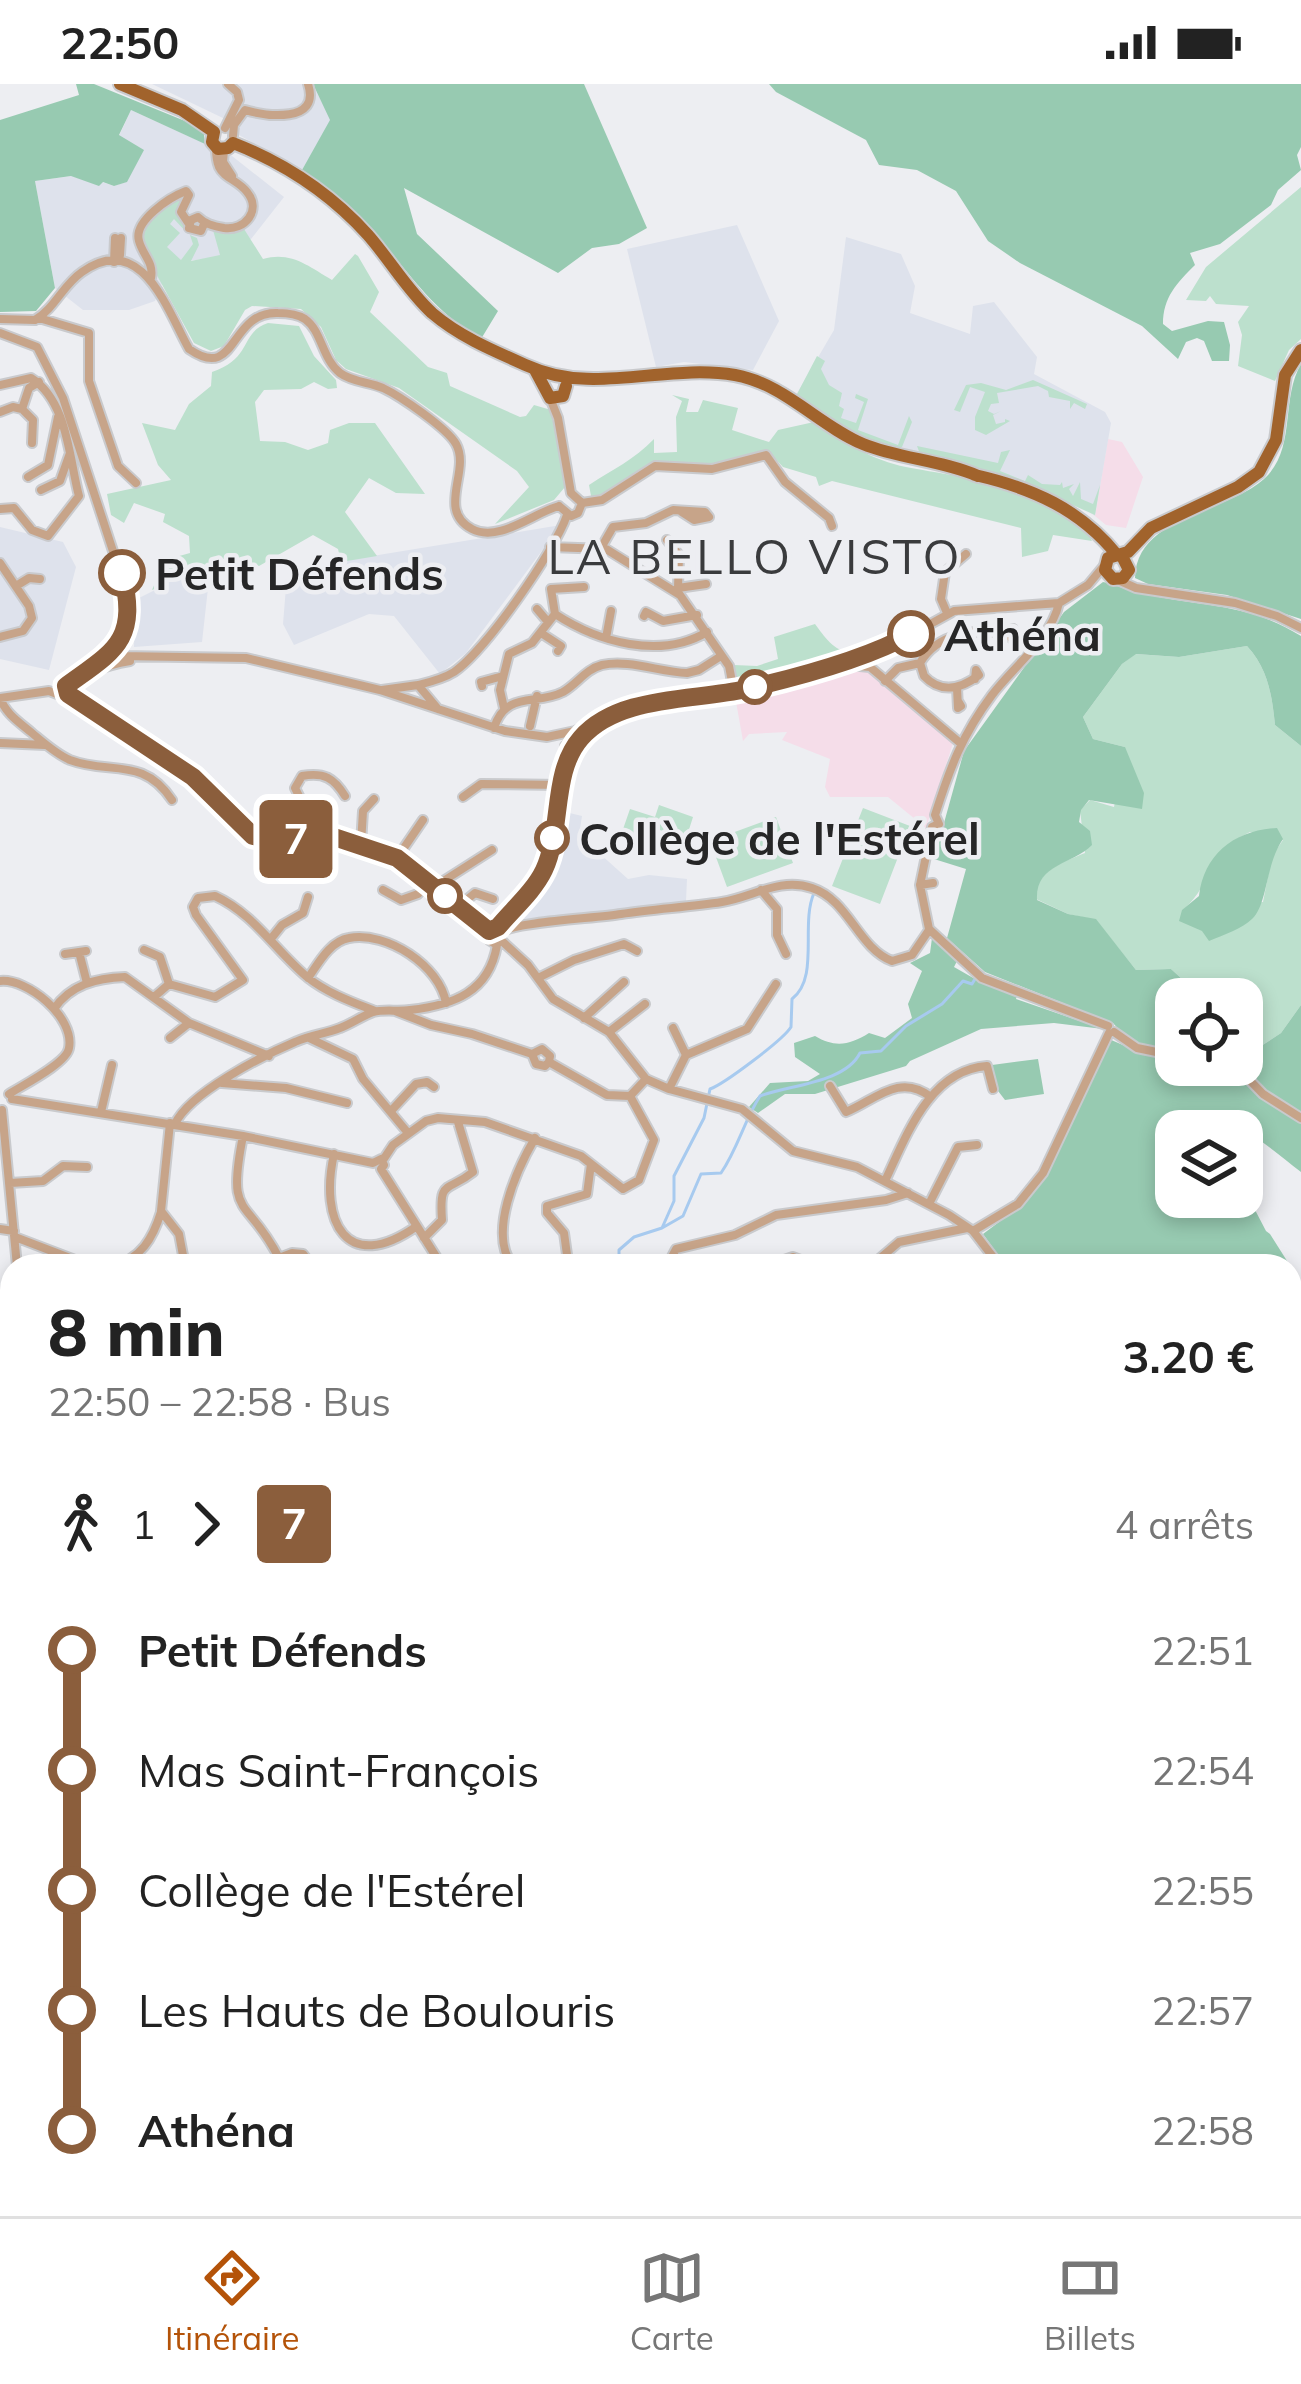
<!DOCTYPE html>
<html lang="fr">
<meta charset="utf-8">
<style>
body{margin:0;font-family:Mulish,sans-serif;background:#f2f2f2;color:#222;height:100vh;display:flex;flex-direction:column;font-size:45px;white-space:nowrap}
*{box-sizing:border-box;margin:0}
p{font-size:39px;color:#767676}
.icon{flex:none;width:66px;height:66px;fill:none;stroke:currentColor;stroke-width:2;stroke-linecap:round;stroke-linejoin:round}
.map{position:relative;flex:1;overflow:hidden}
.details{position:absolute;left:0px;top:1170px;width:1302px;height:963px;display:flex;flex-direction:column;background:#fff;border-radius:36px 36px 0 0;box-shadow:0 6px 18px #0003}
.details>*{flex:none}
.badge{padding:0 24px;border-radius:9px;font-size:42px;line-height:78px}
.buttons{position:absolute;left:1155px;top:894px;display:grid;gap:24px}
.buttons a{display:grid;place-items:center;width:108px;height:108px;border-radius:24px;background:#fff;box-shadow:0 6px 18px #0003;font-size:60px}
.map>.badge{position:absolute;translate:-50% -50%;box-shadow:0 0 0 6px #fff}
.legs{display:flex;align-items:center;gap:18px;height:132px;padding:0 48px;font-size:39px}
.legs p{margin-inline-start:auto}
.headline{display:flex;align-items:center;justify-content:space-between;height:204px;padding:0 48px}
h1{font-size:66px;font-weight:800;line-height:90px}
ul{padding:0 48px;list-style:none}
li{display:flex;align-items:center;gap:42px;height:120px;font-size:45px}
li i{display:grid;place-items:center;width:18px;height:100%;margin:0 15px;background:currentColor}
li i::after{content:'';width:30px;height:30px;margin:-15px;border:9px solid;border-radius:50%;background:#fff}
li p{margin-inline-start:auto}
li:first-child i{background:linear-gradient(#0000 50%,currentColor 0)}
li:last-child i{background:linear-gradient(currentColor 50%,#0000 0)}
.status{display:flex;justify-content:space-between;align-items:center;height:84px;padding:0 60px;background:#fff;direction:ltr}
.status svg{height:33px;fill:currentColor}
.menu{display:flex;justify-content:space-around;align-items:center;height:168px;border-top:3px solid #e0e0e0;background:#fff;font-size:33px;color:#767676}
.menu a{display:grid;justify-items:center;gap:6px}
.menu .selected{color:#b45309}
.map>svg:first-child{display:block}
</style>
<div class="status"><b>22:50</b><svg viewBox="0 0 49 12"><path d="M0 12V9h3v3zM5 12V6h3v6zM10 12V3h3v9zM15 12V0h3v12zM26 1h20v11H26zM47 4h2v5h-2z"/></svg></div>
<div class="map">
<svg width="1301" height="2132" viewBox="0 0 1301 2132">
<rect width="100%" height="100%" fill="#edeef2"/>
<path fill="#f5dde9" d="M1108,355L1122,358L1143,393L1126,444L1106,441L1095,432Z
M849,583L872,590L953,659L926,744L888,713H830L825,703L830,675L782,656L787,648L749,650L743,657L735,612L826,586Z"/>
<path fill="#dee2ec" d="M152,0H313L331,36L302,86L237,50L225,35Z
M131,26L232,72L284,113L251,155L217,173L189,177L164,195L155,217L129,226H83L55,204L35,97L72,92L99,101L102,98L114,102L126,98L143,66L119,52Z
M737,141L779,237L753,286L684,278L656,283L627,165Z
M846,153L901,170L915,202L910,229L970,250L973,222L994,218L1037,273L1034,290L1105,328L1111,339L1095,432L1076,419L1009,394L877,360L838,340L796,311L834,246Z
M561,441L466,569L440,590L394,532L369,530L294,561L283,540L286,503L305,487L354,475Z
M0,443L63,458L76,483L49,586L0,575Z
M186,482H195L208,504L202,558L134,563L135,516L167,500L174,486Z
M561,727L582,732L579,751L628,795L649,791L687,795L686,817L521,837L514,828L551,782Z"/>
<path fill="#bce0cd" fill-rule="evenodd" d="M1301,103V255L1289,266L1275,297L1238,282L1242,251L1238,238L1249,222L1216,220L1210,212L1206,217L1186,216L1206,183Z
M185,111L180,126L188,150L174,135L170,140L180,149L167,163L181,176L193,160L190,151L197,154L199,161L191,177L220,171L213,146L228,149L244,145L263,175C291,167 308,182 332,196L355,170L358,172L379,208L370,228L428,283L447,289L450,302L520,333L526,332L534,321L551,326L565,403L554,416L495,440L529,403L517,387L399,304L346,285L336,276L321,243L301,225L252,222L245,226L224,262L211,267L194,259L154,186L140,145L167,119Z
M268,239L299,242L314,272L336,296L337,304L328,305L314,298L301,305L264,306L255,318L260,357L285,358L308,366L328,359L330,346L349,339H375L425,410L396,409L369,394L345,428L377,472L341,478L338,465L313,451L259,482L245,476L213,474L208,504L196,482L174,486L167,500L152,506L165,476L190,469L189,452L163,438L165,430L134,419L124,439L111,431L107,410L171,396L158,381L142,339L175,346L189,320L211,302L212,288C254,273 239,249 268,239Z
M817,272L825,277L821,285L829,301L842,309L839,322L844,325L841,334L856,339L864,318L855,314L856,310L868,315L858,346L898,361L909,332L912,338L902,363C866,368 824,332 796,312Z
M1033,296L1087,320L1085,325L1074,319L1070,325V317L1049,313L1048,307L1038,302L997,309L999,319L991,320L988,327L994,330L1001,327L993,331L996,340L1005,338V335L1010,337L986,351L975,346V333L985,308L970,303L960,328L954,326L966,301L981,299L1006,306Z
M672,311L689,315L686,328H698L703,316L738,324L732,346L769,358L778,346L814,338C841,357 874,377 906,383C955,393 1067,403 1092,457L1053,451L1048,467L1022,473L1021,444L832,397L819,402L816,393L783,383L768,367L715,381L650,379L599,413L591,412L589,401C613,385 634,376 654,355V369L677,368L676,333L682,317Z
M917,362L998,379L1001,368L1010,366L1000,387L1025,397L1028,391L1042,400L1060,401L1062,398L1063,404L1074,400L1069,405L1073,412L1080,398L1081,415L1093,420L1100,401L1095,431L1021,398L920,370Z
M815,540C824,552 835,569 852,568L738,599L734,581L757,582L778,575L774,553Z
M1247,562C1268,585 1272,611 1275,641L1301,662V921L1281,949L1255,966L1242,956V915H1204L1171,885L1136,886L1096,836L1068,830L1036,815C1036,786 1061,779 1085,769L1080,726L1090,716L1114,723L1125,663L1093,655L1083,633L1122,580L1135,570L1179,573ZM1250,748L1283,756L1272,772L1263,818L1183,826C1219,794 1196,774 1250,748Z
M659,721L693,733L686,755L651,743L646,756L622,748L630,725L655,733Z
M863,724L910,742L880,820L832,802Z
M776,733L793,779L727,803L710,757Z"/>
<path fill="#97cab1" d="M76,0H94L190,39L204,50L205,60L131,26L119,51L144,66L127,98L114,102L103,98L99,102L71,92L35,97L55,204L36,227L0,228V36L79,11Z
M313,0H584L647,144L619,160L592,164L558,189L404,104L417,150L498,227L481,255C420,220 397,166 348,121C334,108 317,97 302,86L330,36Z
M769,0H1301V63L1297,71L1301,86L1278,106L1271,121L1220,160L1190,169L1195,181C1177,199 1163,213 1163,240L1172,247L1208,237L1224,238L1230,261L1229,277H1212L1204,257L1197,254L1186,258L1178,275L1142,242L1020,179L988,157L956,107L917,86L879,81L866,56L776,8Z
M1301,280V535L1227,511L1148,500L1135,494C1136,432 1226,429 1264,395C1297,365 1280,316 1301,280Z
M1103,498C1116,500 1127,507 1139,509C1199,523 1247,518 1301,552V662L1275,641C1272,611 1268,585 1247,562L1179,573L1136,570L1122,580L1083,633L1093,655L1125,663L1144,709L1142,725L1089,716L1081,726L1079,738L1090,747L1092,761C1072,781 1035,780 1037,816L1068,830L1096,835L1136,886L1171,885L1204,915H1176V981H1242V956L1255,966L1281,949L1301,921V1088C1279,1071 1259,1053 1234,1041L1228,1047H1176V1113H1242V1101L1266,1147L1270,1150L1301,1199V1496L1290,1490V1303L1294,1290L1290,1287V1182H1006L983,1150L1023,1120L1044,1094L1109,955L1139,968L1113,939L985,888L947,854L966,785L934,775L964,667L1064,528Z
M1277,744L1283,755C1265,781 1268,820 1252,835C1242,845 1223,851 1209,857L1202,847L1179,837L1182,826L1199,812C1204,770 1235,746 1277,744Z
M932,854L957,877L954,883L982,899L1017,911L1016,915L1103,945L1054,939L981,945L910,977L906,982L815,1010H785L758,1029L749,1023L770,999L808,997L820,990L795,973L794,959L815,952C835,964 850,961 869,949L885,954L912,934L908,920L922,887L910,879L930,869Z
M1038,975L1044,1010L1005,1016L995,1003L992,981Z"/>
<path fill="#a7caef" d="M0,1741L12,1742V2121H1290V1973L1301,1968V2132H0Z"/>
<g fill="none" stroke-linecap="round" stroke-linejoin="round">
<path stroke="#a7caef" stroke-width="3" d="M662,1144L683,1132L701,1090L721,1089C738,1064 744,1037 760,1012C789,1001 845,999 860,969L881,967L906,942L942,920L963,897L972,900L975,895
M619,1182V1166L634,1153L662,1144L674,1117V1092L704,1034L710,1005C724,1000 783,956 791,943L792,915C820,893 800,841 814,809"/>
<defs>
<path id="minor" d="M225,44L239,16L237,8L228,0
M233,52L234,41L245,26C266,32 321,40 308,0
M224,66L223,78L232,92
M204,140L201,147L189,144L191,136L198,133C205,140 213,142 224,144C245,147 262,126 247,108C239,97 224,94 219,83C217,78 216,69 216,64
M120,171L121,154
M114,178L115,154
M151,194C154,178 143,172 139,157C133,137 170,113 186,107L189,111L181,128L189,140
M39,234L89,249V297L118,382L136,399
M0,235L35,236C55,224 63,201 82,188C142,145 168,228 189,265C238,299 228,227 278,229C286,229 297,230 305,235C322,247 322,275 340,289C352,298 369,298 383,304C400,312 447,344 456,360C471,387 436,426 472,445C499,459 533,429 559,422
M0,249L37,263L63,314L126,507V534L119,571
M0,301L31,294C68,317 69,375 79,412L48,452L32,446L14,424L0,425
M550,314L558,334L571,409L582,419L578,429L571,432L559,422
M22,325L33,336L32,359
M22,325L29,304L39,298
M0,328L13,323L22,325
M28,393L48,381L58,333
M41,406L60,397L70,369
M582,419L602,416L655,382L712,385L766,371L785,398L829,434L832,442
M667,456L679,471L678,504L674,507
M550,463L606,465L680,511L729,582L734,608
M601,464L613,443L646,439L673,426L705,428L709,433L694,436L680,427
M0,479L29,522L32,534L23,547L0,553
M1118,496L1136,504L1235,519L1277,532L1301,544
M16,502L29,494L40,495
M678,504L706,500
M1059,519C1051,555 1014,582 992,611C962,651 950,684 935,731L939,740L932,743L920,801L929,845L982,894L1108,942
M537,525L548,538
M947,529L941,515L945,488L966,470
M555,530C598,558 660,576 707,548
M644,532L646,528L663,537L697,531
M541,549L561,562L558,567
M606,554L611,527
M120,572L246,574L380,606L505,647L547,653L575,647L620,627L749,605L839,580L862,568L885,565L954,527L1059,519L1088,501L1103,483
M840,580L870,583
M870,583L959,658
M96,584L112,570L119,554
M975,595L976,586L979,591C961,605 941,610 924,592L920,579C938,548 974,546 1006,548L1011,554L1016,551L1013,545L1006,548
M885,597L898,584L920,579
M418,601C430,598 443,595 454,588C485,567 555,467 567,431
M482,602L481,598L503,592
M957,604L958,624L961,622L958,617
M382,606L418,601L438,625
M57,607C74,592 106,581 130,577
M504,624L500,606L509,570L532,559L555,530L551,505L584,503
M530,642L537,612
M494,644C506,606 536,622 563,608C577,600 586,585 602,581C628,575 660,588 687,589L699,586L721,572
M0,659L45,661
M567,677L577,657L593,641
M463,713L481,700L562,701
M172,716C143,672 109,691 70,676C56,670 44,659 32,649C19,638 6,630 0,614L49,607L62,612L68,610L192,693L253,752L280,757L334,753L397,774L489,847V856L497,861
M300,731L326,730
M279,734L296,741
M289,755L304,722L295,704L302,692C324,688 334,694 345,712
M361,760L363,727L374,715
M397,774L423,736
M920,801L933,799
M434,803L492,766
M383,806L401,816L418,810L427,798
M761,806L777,825V851L786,870
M458,823L475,809L493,815
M489,847L498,843L545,784L566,679L565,662
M504,847C516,838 598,834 621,830C654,825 689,823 722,818C753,813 780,793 812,804C849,816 858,864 892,877L912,871L929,846
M270,856L282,841L303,829L308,813
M503,858L528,881L553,915L609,948L646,995L669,1005L742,1025L793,1067L857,1083L949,1131L973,1147L1000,1182
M144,866L160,873L169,900
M79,868L87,899
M65,870L86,867
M308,894C318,880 330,857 349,854C387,847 440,882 446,919
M538,894L574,876L624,860L637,867
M0,897C27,894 75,933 69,964C67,979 23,1001 9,1010
M154,913L169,900L215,913L243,896L196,831L193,823L198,814L215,812C253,829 276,867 307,893C327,909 352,918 375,927
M54,925C70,901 96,894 125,893L189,939L269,972
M395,927L431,941L472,950L532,970L542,965L550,972L549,978
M584,934L624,898
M673,944L686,971
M609,948L645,920
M1114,948L1137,964L1176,972
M170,954L189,939
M309,954L353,975L363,995L408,1049
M532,970L536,980L545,982L549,978L607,1011L630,1012
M1235,981L1263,1010L1301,1034
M222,999L286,1004L347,1019
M830,1002L846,1028C874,1017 899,988 931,1013
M669,1005L686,971L747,945L776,900
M630,1012L646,995
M12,1015L243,1052L373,1079L381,1075L384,1081L381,1085L442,1182
M2,1026L17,1182
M391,1027L416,1000L427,998L434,1003
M101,1028L112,981
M170,1039L161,1127L179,1150L185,1182
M175,1040C189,1009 264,971 295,958C310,951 325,950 340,944C351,940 362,932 373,928C385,925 398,928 410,926C454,921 489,908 497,861
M243,1052C226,1137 247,1111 279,1174L275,1182
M334,1070C319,1137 346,1192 417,1142
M383,1076L393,1061L426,1037L438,1034L485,1038L581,1072L623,1105L639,1096L654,1056L630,1012
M885,1097C906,1053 929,986 987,982L993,1005
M10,1099L43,1097L63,1082L87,1083
M929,1120L958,1063L977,1061
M0,1145L14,1147
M973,1147L1018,1120L1043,1089L1109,949
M15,1153L91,1182
M424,1154L442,1136C439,1094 447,1109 473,1088L458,1038
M279,1174L292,1169L303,1170L312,1182
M568,1178L564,1149L547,1129V1122L587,1110L591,1080
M113,1182C141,1175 153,1154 161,1128
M513,1182C487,1150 517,1085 535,1054
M518,1182L568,1178
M667,1182L676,1165L735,1151L776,1131L886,1116L908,1109
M767,1182L793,1173L817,1182
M871,1182L899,1158L967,1144
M0,1302L12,1307
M0,1433H12
M1290,1506L1301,1493
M2,1648L12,1633
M0,1660L12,1673"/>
<path id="major" d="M120,0L182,26L214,48
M214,48L212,58L218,65L228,64L233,59
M233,59C284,79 331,110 368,151C390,176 407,206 432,229C460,253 494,267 528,282C593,312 666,279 735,291C785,300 818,341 863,360C900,375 941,376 978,392
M535,286L550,314L563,312L566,302
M975,391C1032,404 1080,425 1117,471
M1122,472L1129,486L1123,494L1113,495L1105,486L1108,474L1128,468L1151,444L1238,403L1259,388L1276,356L1285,291L1301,266
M0,1706L12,1713
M1290,1891H1301"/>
</defs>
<use href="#minor" stroke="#c9cacd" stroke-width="12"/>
<use href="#major" stroke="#c9cacd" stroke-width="16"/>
<use href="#minor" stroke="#c7a489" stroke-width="8"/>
<use href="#major" stroke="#a1632c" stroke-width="12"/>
<defs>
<path id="rail" d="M0,1683L12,1684
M1290,1799L1301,1800"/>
</defs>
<use href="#rail" stroke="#3d3d3e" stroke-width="8"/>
<use href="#rail" stroke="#edeef2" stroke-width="3" stroke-dasharray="9" stroke-linecap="butt"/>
</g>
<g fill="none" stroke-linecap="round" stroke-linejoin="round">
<defs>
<path id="line-1" d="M122,489C139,557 114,567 66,602L68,610L193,693L253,752L280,757L334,753L397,774L489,847L498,843C513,825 534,807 544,786C563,745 551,688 581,654C618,611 694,617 746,605C798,593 866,575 911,550"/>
</defs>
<use href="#line-1" stroke="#fff" stroke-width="27"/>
<use href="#line-1" stroke="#8b5e3c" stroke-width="18"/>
</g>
<g fill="#fff" stroke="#8b5e3c" stroke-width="6">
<circle cx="122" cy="489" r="21"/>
<circle cx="911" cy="550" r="21"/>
<circle cx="755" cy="603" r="15"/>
<circle cx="552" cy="754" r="15"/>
<circle cx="445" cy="812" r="15"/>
</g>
<g text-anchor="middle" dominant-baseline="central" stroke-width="9" stroke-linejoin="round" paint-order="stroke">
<g font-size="45" font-weight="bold" fill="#262627" stroke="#edeef2" text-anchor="start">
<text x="155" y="489">Petit Défends</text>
<text x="944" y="550">Athéna</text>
<text x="579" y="754">Collège de l'Estérel</text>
</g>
<g font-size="48" letter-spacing="3" fill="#3a3b3d" stroke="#edeef2">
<text x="755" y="472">LA BELLO VISTO</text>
</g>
</g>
</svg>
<div class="buttons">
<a><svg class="icon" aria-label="locate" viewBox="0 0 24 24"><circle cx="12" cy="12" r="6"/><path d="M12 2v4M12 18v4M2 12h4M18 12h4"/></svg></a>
<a><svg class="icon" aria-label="layers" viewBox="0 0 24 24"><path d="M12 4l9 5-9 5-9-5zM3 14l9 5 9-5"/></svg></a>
</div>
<b class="badge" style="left:296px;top:755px;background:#8b5e3c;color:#fff">7</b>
<section class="details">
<div class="headline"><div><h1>8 min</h1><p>22:50 – 22:58 · Bus</p></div><b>3.20 €</b></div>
<div class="legs"><svg class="icon" aria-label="walk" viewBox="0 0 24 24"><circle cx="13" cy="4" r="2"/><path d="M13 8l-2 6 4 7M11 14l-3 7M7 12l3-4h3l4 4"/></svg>1<svg class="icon" aria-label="forward" viewBox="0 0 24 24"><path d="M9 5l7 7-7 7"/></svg><b class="badge" style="background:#8b5e3c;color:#fff">7</b><p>4 arrêts</p></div>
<ul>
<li><i style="color:#8b5e3c"></i><b>Petit Défends</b><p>22:51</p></li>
<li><i style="color:#8b5e3c"></i><span>Mas Saint-François</span><p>22:54</p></li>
<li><i style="color:#8b5e3c"></i><span>Collège de l'Estérel</span><p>22:55</p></li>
<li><i style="color:#8b5e3c"></i><span>Les Hauts de Boulouris</span><p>22:57</p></li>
<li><i style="color:#8b5e3c"></i><b>Athéna</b><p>22:58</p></li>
</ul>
</section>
</div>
<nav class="menu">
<a class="selected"><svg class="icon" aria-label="directions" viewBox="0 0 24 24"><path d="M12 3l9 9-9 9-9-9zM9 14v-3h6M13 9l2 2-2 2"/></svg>Itinéraire</a>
<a><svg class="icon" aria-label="map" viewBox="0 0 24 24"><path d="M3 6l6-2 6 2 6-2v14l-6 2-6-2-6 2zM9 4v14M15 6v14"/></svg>Carte</a>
<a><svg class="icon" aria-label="tickets" viewBox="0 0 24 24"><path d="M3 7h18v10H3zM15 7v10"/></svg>Billets</a>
</nav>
